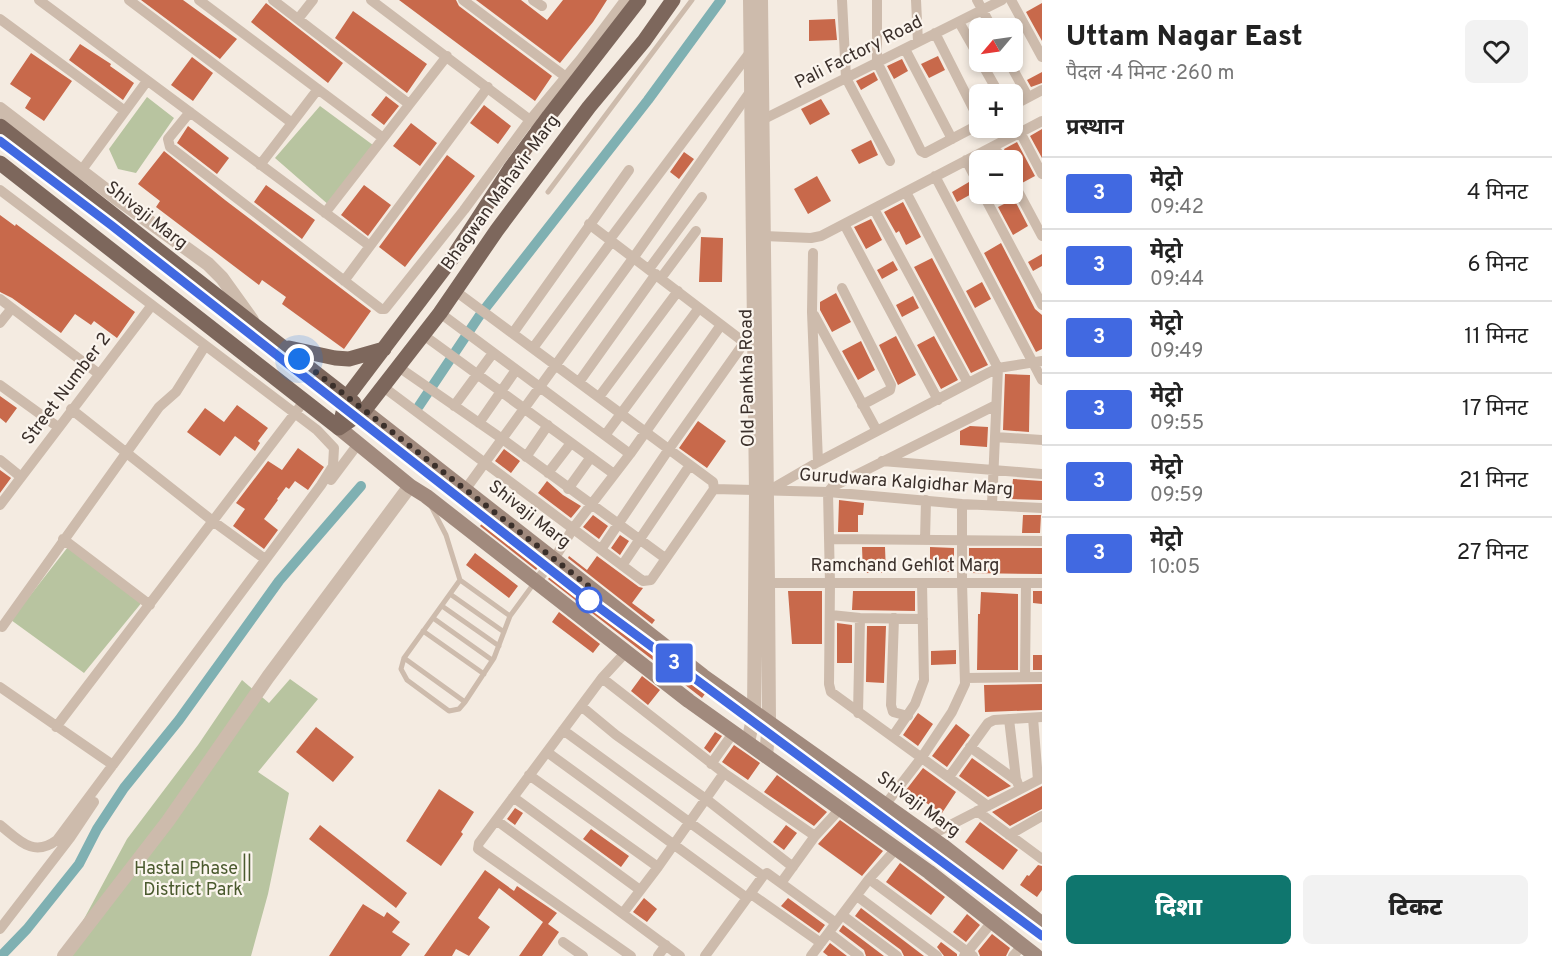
<!DOCTYPE html>
<html lang="hi">
<meta charset="utf-8">
<style>
body{margin:0;font-family:Overpass,"Noto Sans Devanagari",sans-serif;background:#f2f2f2;color:#222;height:100vh;display:flex;flex-direction:column;font-size:22px;white-space:nowrap}
*{box-sizing:border-box;margin:0}
p{font-size:20px;color:#767676}
.icon{flex:none;width:33px;height:33px;fill:none;stroke:currentColor;stroke-width:2;stroke-linecap:round;stroke-linejoin:round}
.map{position:relative;flex:1;overflow:hidden}
.side{display:flex;flex-direction:column;background:#fff;width:510px}
.side>*{flex:none}
.badge{padding:0 12px;border-radius:4px;font-size:21px;line-height:39px}
.needle{width:39px;rotate:241deg}
.controls{position:absolute;left:969px;top:18px;display:grid;gap:12px}
.controls a{display:grid;place-items:center;width:54px;height:54px;border-radius:9px;background:#fff;box-shadow:0 3px 9px #0003;font-size:30px}
.you{position:absolute;width:30px;height:30px;margin:-15px;border:4px solid #fff;border-radius:50%;background:#1a73e8;box-shadow:0 0 0 9px #1a73e833}
.map>.badge{position:absolute;translate:-50% -50%;box-shadow:0 0 0 3px #fff}
h2{padding:0 24px;font-size:22px;line-height:54px}
.round{display:grid;place-items:center;flex:none;width:63px;height:63px;border-radius:9px;background:#f2f2f2}
.overview{display:flex;align-items:center;justify-content:space-between;height:102px;padding:0 24px}
h1{font-size:28px;font-weight:800;line-height:45px}
.button{display:flex;gap:12px;margin-top:auto;padding:12px 24px}
.button a{flex:1;height:69px;border-radius:9px;background:#0f766e;color:#fff;font-size:24px;font-weight:800;line-height:69px;text-align:center}
.button a+a{background:#f2f2f2;color:#222}
ul{padding:0;list-style:none}
li{display:flex;align-items:center;gap:18px;height:72px;padding:0 24px;border-top:2px solid #e0e0e0}
li div{flex:1}
li b{display:block;font-size:22px}
li em{font-style:normal}
li .badge{min-width:66px;font-weight:700;text-align:center}
main{display:flex;flex:1;min-height:0}
.map>svg:first-child{display:block}
</style>
<main>
<div class="map">
<svg width="1042" height="956" viewBox="0 0 1042 956">
<rect width="100%" height="100%" fill="#f4ebe1"/>
<path fill="#b8c4a0" d="M147,97L174,118L136,173L118,169L109,149Z
M320,106L377,148L330,206L275,158Z
M71,543L143,601L84,673L11,620Z
M290,679L318,699L258,772L289,793L268,894L251,956H64L127,839L198,745L242,680L269,703Z"/>
<g fill="none" stroke-linecap="round" stroke-linejoin="round">
<path stroke="#7fb0b2" stroke-width="10" d="M419,406L480,315L648,100L721,0
M1,956L27,929L79,864L97,829L124,788L179,720L279,581L361,486"/>
</g>
<path fill="#c8694b" d="M141,0H183L237,39L220,59Z
M399,0H456L459,6L552,76L535,101Z
M476,0H521L547,20L563,0H607L593,22L560,63Z
M266,3L343,63L328,83L251,22Z
M1042,3V41L1026,12Z
M353,11L427,64L407,93L335,38Z
M835,19L837,40L809,41V20Z
M80,44L111,64L110,66L134,83L123,100L69,60Z
M31,53L72,81L44,121L25,108L31,98L10,84Z
M938,56L945,70L929,78L921,64Z
M192,57L213,73L193,101L171,85Z
M902,59L908,71L894,79L887,66Z
M874,72L878,80L861,90L856,81Z
M1042,72V83L1031,87L1027,80Z
M386,96L399,106L384,125L371,115Z
M821,99L830,114L810,125L801,109Z
M484,105L511,126L498,144L470,123Z
M411,123L437,143L420,166L393,146Z
M188,126L229,158L217,174L177,143Z
M1042,129V158L1030,136Z
M871,140L878,155L859,164L851,150Z
M1017,142L1035,176L1022,183L1018,176L1012,173V160H1009L1004,149Z
M164,151L225,200L371,311L344,349L282,304L286,297L262,280L259,285L156,207L160,201L138,184Z
M684,152L694,159L679,179L670,172Z
M447,155L475,176L405,267L379,247Z
M817,176L831,201L808,214L794,189Z
M969,182L975,192L957,202L952,192Z
M266,185L315,220L302,239L254,202Z
M364,185L391,205L368,236L341,215Z
M1014,199L1028,226L1013,235L998,207Z
M903,202L921,237L906,245L899,231L896,233L884,212Z
M0,215L15,226L16,224L135,312L117,338L94,321L91,325L75,314L61,333L12,298L0,292Z
M871,219L882,240L866,249L854,227Z
M701,237L723,238L722,282H699Z
M1001,243L1035,309L1042,315V349L1036,352L984,253Z
M1042,254V266L1033,271L1028,262Z
M932,258L988,365L971,373L914,267Z
M893,261L898,270L882,279L877,270Z
M982,282L991,299L975,308L966,291Z
M836,293L851,322L832,332L820,310V302Z
M913,296L919,308L902,317L896,305Z
M896,336L916,375L898,385L879,345Z
M934,336L958,380L941,389L917,345Z
M861,341L875,370L858,380L842,351Z
M1005,374L1030,375L1029,432L1003,430Z
M0,396L17,408L6,423L0,418Z
M237,405L268,428L258,441L260,443L255,451L235,436L220,456L187,432L205,408L224,422Z
M698,421L726,441L707,468L679,448Z
M970,426L988,427L987,447L960,445V431Z
M298,448L324,467L308,490L295,481L289,489L286,487L277,499L278,500L264,519L278,530L264,549L233,526L245,509L236,503L268,461L282,470Z
M504,449L520,461L511,473L495,461Z
M0,470L11,478L0,493Z
M1013,479L1042,481V500L1011,499Z
M547,481L563,495L581,506L571,518L538,493Z
M839,500L864,503L863,515H858V532H838Z
M593,515L608,526L599,539L583,527Z
M1023,515H1041L1040,533H1022Z
M486,519L542,562L536,570L480,526Z
M620,535L629,541L620,555L611,548Z
M862,547H885L886,573H863Z
M930,547L954,548V572H930Z
M969,548H1042V574L969,573Z
M475,553L518,586L509,598L466,565Z
M569,556L587,570L597,556L639,587L643,588L632,603L655,620L652,624L568,558Z
M554,572L707,691L702,698L548,579Z
M788,591H822V644H792Z
M853,591H915V611L852,610Z
M1033,591H1042V604L1033,603Z
M981,592L1018,594V670H977L978,614H980Z
M559,612L600,644L593,653L552,622Z
M837,623L852,625V663H837Z
M867,626H886L884,683L866,682Z
M956,650V664L931,665V651Z
M1033,655H1042V670H1033Z
M642,676L660,690L648,705L631,691Z
M1042,684V710L985,712L984,685Z
M918,713L933,724L918,746L903,735Z
M956,724L970,735L947,767L932,756Z
M316,727L354,757L333,782L296,752Z
M715,732L722,736L710,753L704,748Z
M734,745L760,763L748,780L722,762Z
M972,758L1011,786L988,797L959,776Z
M923,768L956,792L942,813L906,790Z
M777,775L827,812L814,826L764,792Z
M1042,786V809L1010,826L992,812Z
M439,789L474,812L461,832L463,834L441,866L406,841Z
M515,808L523,813L515,825L507,819Z
M840,820L883,851L862,876L818,844Z
M980,822L1018,850L1003,870L965,842Z
M320,825L407,893L396,908L309,839Z
M786,825L797,833L784,850L773,842Z
M591,829L629,856L621,867L583,839Z
M900,863L945,897L931,915L886,882Z
M1038,865L1042,866V890L1037,897L1020,885L1027,875L1029,876Z
M485,870L514,891L517,886L557,913L548,924L559,932L542,956H519L543,922L499,888L478,918L490,927L469,956L456,949L452,956H424Z
M644,898L657,909L647,922L633,912Z
M788,898L825,925L819,933L781,906Z
M363,904L384,917L387,912L400,922L392,932L410,944L401,956H329Z
M861,908L924,956H904L901,950L855,916Z
M967,914L980,925L966,942L953,932Z
M843,925L884,956H866L864,950L839,931Z
M992,934L1010,948L1006,956H980L978,951Z
M941,942L957,954V956H944L937,947Z
M830,943L847,956H828L823,952Z"/>
<g fill="none" stroke-linecap="round" stroke-linejoin="round">
<path stroke="#cdbbac" stroke-width="5" d="M548,192L692,0
M431,506L446,535L460,580L510,616
M460,580L404,658L401,669L407,680L449,711L459,709L465,702L494,658L510,616L535,582
M450,594L504,632
M442,606L499,646
M433,618L492,660
M423,631L484,674
M404,658L465,702"/>
<path stroke="#cdbbac" stroke-width="10" d="M39,0L370,246
M129,0L292,123
M199,0L383,138
M273,0L409,104
M371,0L534,123
M463,0L566,77
M533,0L542,6
M842,0L846,78L890,161
M877,0V62L921,151L925,153L980,124
M916,0L918,42
M977,0L992,28
M1011,0L1042,57
M0,19L125,111
M298,19L313,0
M959,22L980,59
M935,33L980,122
M905,49L952,139
M981,62L998,92
M1009,62L1028,97
M1012,106L1042,90
M190,112L168,139L170,147L381,309H385L464,210L530,120L580,60L625,0
M758,122L1002,0
M1020,132L1042,174
M994,146L1002,160
M966,160L980,187
M260,165L318,89
M81,171L147,81
M935,176L1042,380
M1012,180L1042,236
M0,190L152,305L0,505
M906,192L998,368L992,505
M983,194L1042,305
M874,209L968,383
M325,213L447,56
M589,224L749,346
M844,224L938,400
M764,236L811,238L821,236L1042,121
M610,239L751,51
M813,253L812,312L818,462
M649,269L702,197
M661,278L696,231
M344,281L488,87
M842,288L891,385L890,390L862,405
M0,299L99,374
M440,313L630,454
M814,315L877,431
M0,323L12,308
M513,333L629,170
M422,334L614,474
M533,348L612,241
M397,366L501,438L665,558
M579,382L656,274
M0,385L58,427
M382,386L643,581L651,580L714,489L713,482L454,290
M599,397L678,291
M454,406L493,353
M71,409L214,522L265,559
M479,423L516,370
M606,434L699,308
M995,437L1042,440
M526,457L548,425
M0,460L21,477
M882,461L1042,474
M548,473L571,443
M331,480L358,444
M568,489L591,457
M714,489L828,492L962,504L1042,508
M465,490L634,257L752,89
M768,491L818,462L982,376L998,368L1042,361
M63,539L150,605
M830,539L1042,541
M925,540L926,500
M602,548L669,449L744,343
M623,564L690,465
M536,582L554,559L574,527L630,454L721,325
M768,583H1042
M831,615L860,618L923,619
M894,618L891,705L893,712L908,716
M2,627L159,407L176,392L205,346
M626,652L602,678L479,843L478,849L631,956
M1025,677L1026,583
M602,678L724,773L815,836
M966,678L1042,677
M0,687L113,765
M581,706L616,735L706,799L793,867
M858,713L860,618
M1033,718L1038,780
M1009,719L1016,779L1020,789
M56,727L305,400
M563,730L763,876L767,873L836,923
M893,736L915,704L924,680L922,583
M970,747L1017,781
M547,752L747,898
M711,764L734,732
M529,775L658,867
M949,777L988,723L994,720L1042,717
M513,797L640,890
M885,805L922,757L952,712L965,684L962,583V504
M988,806L831,692L829,684L830,583L828,492L832,487L996,405
M977,811L1042,859
M496,820L680,956
M0,825C19,840 33,858 57,840L321,485L333,466L334,448L317,430L152,305
M1009,835L1042,816
M929,836L1042,778
M869,879L973,956
M781,883L815,836L840,809
M751,894L821,943
M857,896L937,956
M623,913L658,867L724,773
M842,915L897,956
M0,929L70,838L94,802
M829,933L859,956
M563,942L583,956
M658,956L666,945
M705,956L763,876
M811,956L869,879L896,849
M964,956L992,922
M1013,956L1022,946"/>
<path stroke="#cdbbac" stroke-width="14" d="M761,0L768,583L769,723L766,756
M0,109L115,197L208,264L222,278L252,320
M748,743L754,713L756,492L750,0
M64,956L168,821L268,677L410,486"/>
<path stroke="#a18a7d" stroke-width="15" d="M364,411L703,676L943,846L1042,924
M339,428L410,486L426,496L689,701L929,872L1036,956"/>
<path stroke="#7d675c" stroke-width="15" d="M0,126L354,403
M0,163L339,428
M289,348L335,358L349,359L384,349
M339,428L364,411L440,313L497,230L589,107L644,41L673,0
M339,428L347,397L453,257L510,169L549,116L639,0"/>
<path stroke="#3b302b" stroke-width="3" stroke-dasharray="1.5 4.5" stroke-linecap="butt" d="M0,141L111,225L589,600L1042,936"/>
</g>
<g fill="none" stroke-linecap="round" stroke-linejoin="round">
<defs>
<path id="line" d="M0,141L111,225L589,600L1042,936"/>
</defs>
<use href="#line" stroke="#fff" stroke-width="14"/>
<use href="#line" stroke="#4169e1" stroke-width="9"/>
<path stroke="#3b302b" stroke-width="6" stroke-dasharray="0 10.8" d="M299,359L591,588L589,600"/>
</g>
<circle fill="#fff" stroke="#4169e1" stroke-width="3" cx="589" cy="600" r="12"/>
<g text-anchor="middle" dominant-baseline="central" stroke-width="4.5" stroke-linejoin="round" paint-order="stroke">
<g font-size="18" fill="#3b302b" stroke="#fbf5ee">
<text transform="translate(859 53) rotate(-27)">Pali Factory Road</text>
<text transform="translate(501 193) rotate(-54)">Bhagwan Mahavir Marg</text>
<text transform="translate(146 216) rotate(38)">Shivaji Marg</text>
<text transform="translate(748 378) rotate(-91)">Old Pankha Road</text>
<text transform="translate(67 389) rotate(-53)">Street Number 2</text>
<text transform="translate(906 483) rotate(4)">Gurudwara Kalgidhar Marg</text>
<text transform="translate(529 515) rotate(38)">Shivaji Marg</text>
<text x="905" y="566">Ramchand Gehlot Marg</text>
<text transform="translate(918 805) rotate(36)">Shivaji Marg</text>
</g>
<g font-size="18" fill="#4a5a2e" stroke="#fbf5ee">
<text x="193" y="869">Hastal Phase ||<tspan x="193" dy="21">District Park</tspan></text>
</g>
</g>
</svg>
<div class="controls">
<a><svg class="needle" viewBox="-14 -14 28 28"><path d="M0-13l5 13h-10z" fill="#e53935"/><path d="M0 13l5-13h-10z" fill="#767676"/></svg></a>
<a>+</a>
<a>−</a>
</div>
<div class="you" style="left:299px;top:359px"></div>
<b class="badge" style="left:674px;top:663px;background:#4169e1;color:#fff">3</b>
</div>
<section class="side">
<div class="overview"><div><h1>Uttam Nagar East</h1><p>पैदल · 4 मिनट · 260 m</p></div><a class="round"><svg class="icon" aria-label="heart" viewBox="0 0 24 24"><path d="M12 20l-8-8c-3-5 5-10 8-4 3-6 11-1 8 4z"/></svg></a></div>
<h2>प्रस्थान</h2>
<ul>
<li><span class="badge" style="background:#4169e1;color:#fff">3</span><div><b>मेट्रो</b><p>09:42</p></div><em>4 मिनट</em></li>
<li><span class="badge" style="background:#4169e1;color:#fff">3</span><div><b>मेट्रो</b><p>09:44</p></div><em>6 मिनट</em></li>
<li><span class="badge" style="background:#4169e1;color:#fff">3</span><div><b>मेट्रो</b><p>09:49</p></div><em>11 मिनट</em></li>
<li><span class="badge" style="background:#4169e1;color:#fff">3</span><div><b>मेट्रो</b><p>09:55</p></div><em>17 मिनट</em></li>
<li><span class="badge" style="background:#4169e1;color:#fff">3</span><div><b>मेट्रो</b><p>09:59</p></div><em>21 मिनट</em></li>
<li><span class="badge" style="background:#4169e1;color:#fff">3</span><div><b>मेट्रो</b><p>10:05</p></div><em>27 मिनट</em></li>
</ul>
<div class="button"><a>दिशा</a><a>टिकट</a></div>
</section>
</main>
